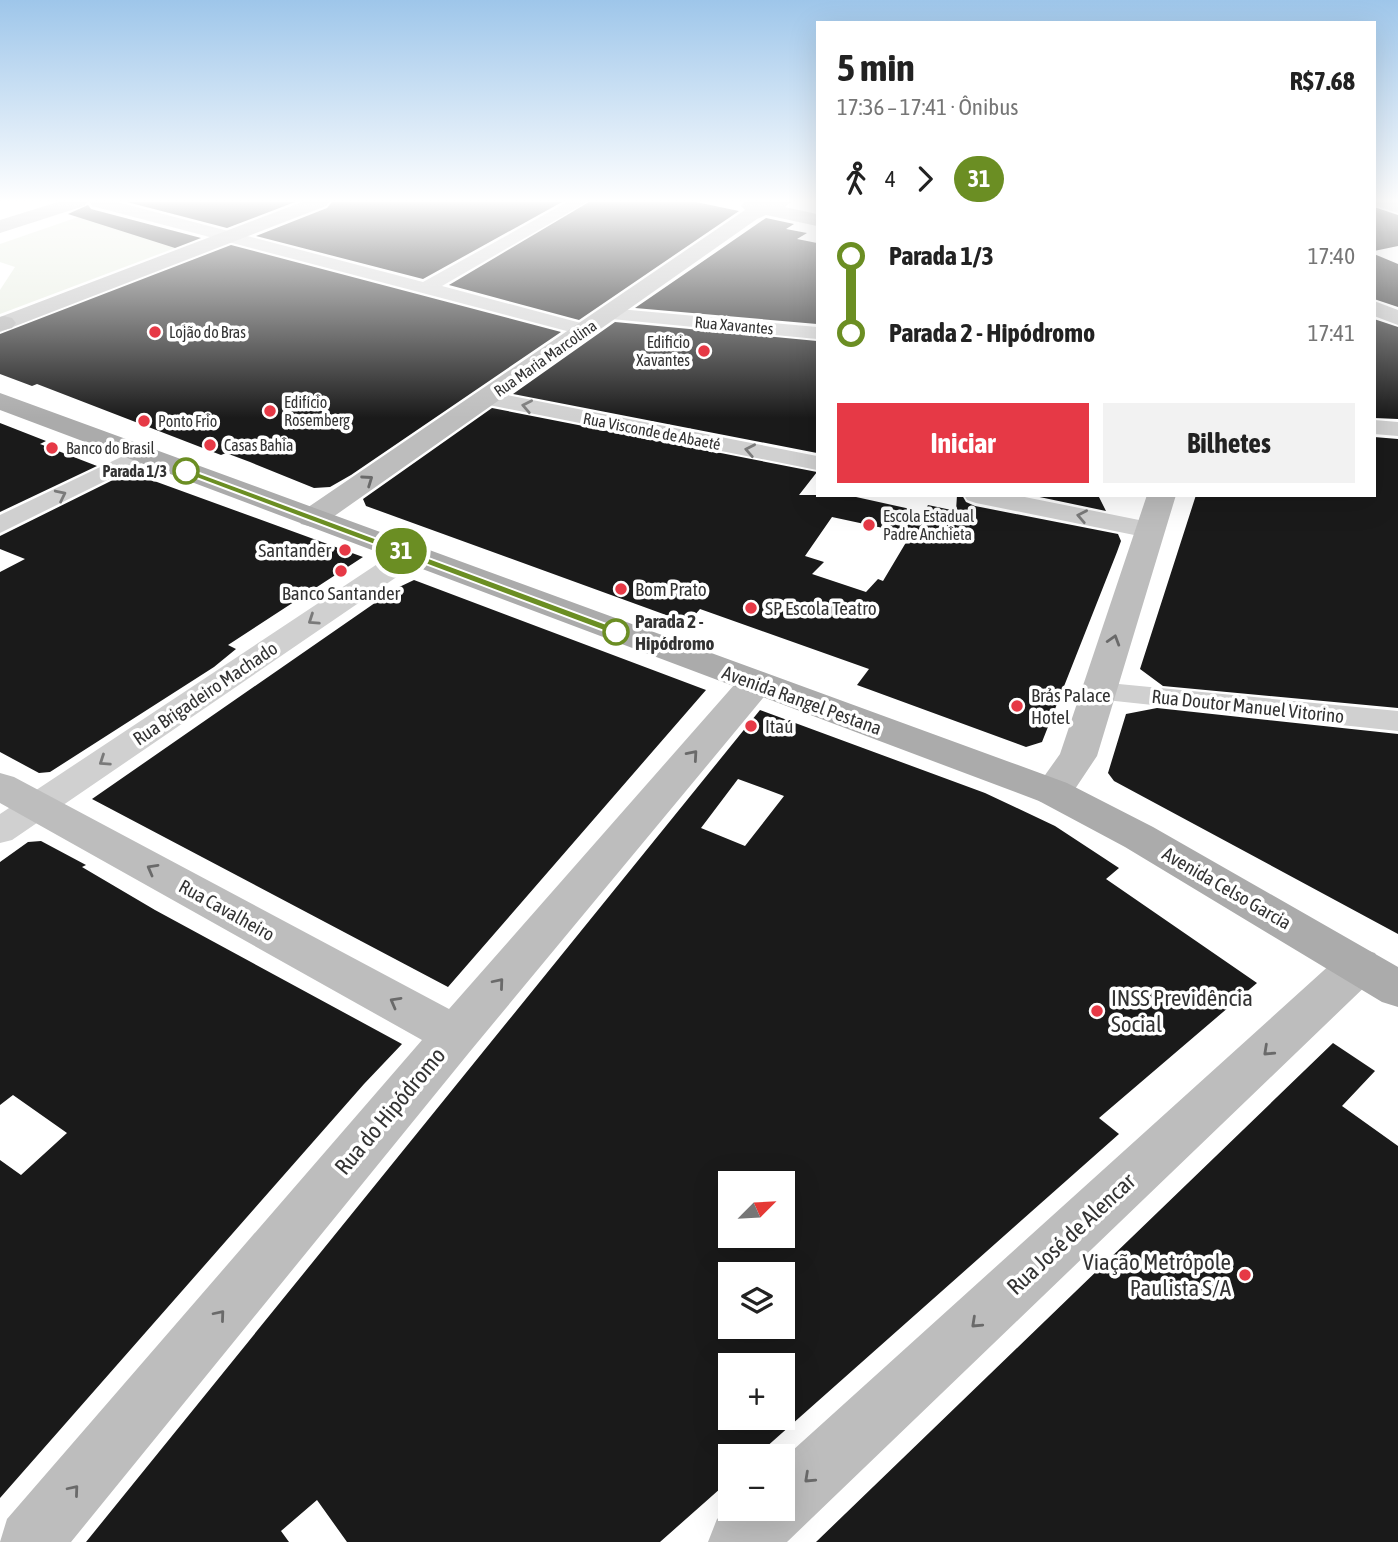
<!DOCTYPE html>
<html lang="pt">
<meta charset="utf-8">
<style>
body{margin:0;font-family:"Asap Condensed",sans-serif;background:#f2f2f2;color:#222;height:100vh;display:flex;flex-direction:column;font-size:26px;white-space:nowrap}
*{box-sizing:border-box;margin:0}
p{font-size:23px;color:#767676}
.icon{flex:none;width:38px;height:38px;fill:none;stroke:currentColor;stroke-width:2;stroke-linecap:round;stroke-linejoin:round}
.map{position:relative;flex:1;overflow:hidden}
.side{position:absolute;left:816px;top:21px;width:560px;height:476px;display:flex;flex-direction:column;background:#fff;border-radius:0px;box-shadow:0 7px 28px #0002}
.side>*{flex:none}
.badge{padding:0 14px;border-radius:23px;font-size:24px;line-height:46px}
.needle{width:46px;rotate:66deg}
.fabs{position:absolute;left:718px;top:1171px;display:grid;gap:14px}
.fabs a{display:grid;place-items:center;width:77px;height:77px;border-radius:0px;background:#fff;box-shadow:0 7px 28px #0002;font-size:35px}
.map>.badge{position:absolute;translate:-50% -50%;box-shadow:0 0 0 4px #fff}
.legs{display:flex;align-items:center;gap:10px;height:77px;padding:0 21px;font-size:23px}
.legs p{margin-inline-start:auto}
.overview{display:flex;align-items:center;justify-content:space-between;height:119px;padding:0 21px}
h1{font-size:38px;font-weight:700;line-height:52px}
.button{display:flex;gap:14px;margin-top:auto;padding:14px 21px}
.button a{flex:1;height:80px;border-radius:0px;background:#e63946;color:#fff;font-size:28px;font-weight:700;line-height:80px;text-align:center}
.button a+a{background:#f2f2f2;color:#222}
ul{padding:0 21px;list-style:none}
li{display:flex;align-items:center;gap:24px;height:77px;font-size:26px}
li i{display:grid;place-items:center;width:10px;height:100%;margin:0 9px;background:currentColor}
li i::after{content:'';width:18px;height:18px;margin:-9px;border:5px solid;border-radius:50%;background:#fff}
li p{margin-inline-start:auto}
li:first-child i{background:linear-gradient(#0000 50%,currentColor 0)}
li:last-child i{background:linear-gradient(currentColor 50%,#0000 0)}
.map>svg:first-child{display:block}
</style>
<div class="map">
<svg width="1398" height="1542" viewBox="0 0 1398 1542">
<rect width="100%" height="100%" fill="#fff"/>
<path fill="#e6ecdf" d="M84,215L120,217L199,239L0,314V290L15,267L0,262V244Z"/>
<path fill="#1a1a1a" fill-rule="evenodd" d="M127,202H295L227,228Z
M332,202H562L423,279L256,236L327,208Z
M589,202H696L739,211L579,320L449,285Z
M88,205L91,209L201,238L175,248L68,214Z
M1374,207L1398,215V246L1374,251Z
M766,218L794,224L786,229L807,233L797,239L817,243V324L635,308Z
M231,245L561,332L351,475L330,487L314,488L250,462L226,453L221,455L37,384L32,386L0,374V334Z
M1374,254L1398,264V307L1374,299Z
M1374,319L1398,327V419L1374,418Z
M615,322L817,341V453L513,394Z
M492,408L817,472L799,495H847L924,512L928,505L956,511L957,495H962L966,502L975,506L1118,534L1121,541L1117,552L1042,742L1026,747L857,685L869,669L700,609L688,623L366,506L363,499ZM832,517L911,534L883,581L878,579L866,592L812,574L824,562L805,556Z
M0,423L46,441L40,444L97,466L0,512Z
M1374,437L1398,439V708L1163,686L1140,669L1196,495H1374Z
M135,474L363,557L228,645L236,649L214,667L50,772L39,773L0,752V572L25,559L0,549V536L123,475L128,477Z
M1030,495H1098L1106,511Z
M414,580L706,690L448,987L92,799L395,589Z
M1157,708L1398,734V934L1114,781L1108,773L1126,714Z
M760,710L985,793L1055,826L1119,868L1106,879L1257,983L1099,1118L1119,1134L756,1456H730V1480L660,1542H347L317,1500L281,1531L289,1542H86ZM738,779L784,796L745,846L701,828ZM730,1183H782V1236H730ZM730,1274H782V1326H730ZM730,1365H782V1418H730Z
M41,841L86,865L82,867L155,910L402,1044L364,1084L0,1498V1160L21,1175L67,1133L13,1095L0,1105V862L28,842Z
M1333,1043L1375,1071L1342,1106L1398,1146V1542H816Z"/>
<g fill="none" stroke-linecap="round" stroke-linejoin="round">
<path fill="#d0d0d0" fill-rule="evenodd" d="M90,202H117L423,282L567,202H587L442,286L592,326L595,330L592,334H578L92,206Z
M1374,202H1398V213L1376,206Z
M608,308L817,327V339L601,318L598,314L601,310Z
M487,391L817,456V470L479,403L476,398L479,393Z
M1374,420L1398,422V436L1374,434Z
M142,447L150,449L154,454L150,459L0,533V515Z
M964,495H1015L1149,522L1158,524L1162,530L1158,536L1149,538L976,503L967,500Z
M410,547L420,549L423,555L420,561L12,840L0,843V814L400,549Z
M1098,682L1398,711V731L1087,698L1083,691L1087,684Z"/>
<path fill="#bdbdbd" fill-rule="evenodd" d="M58,202H87L84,206L0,233V220Z
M302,202H329L326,206L0,332V317Z
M744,202H791L785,207L817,214V226L766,215L757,219L323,524L312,527L301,524L297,518L301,512L745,210L741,206Z
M1374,301L1398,310V325L1374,316Z
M1147,495H1176L1097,756L1067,801L1053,805L1039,801L1033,792L1060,754Z
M755,673L768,676L773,684L768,692L472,1049L71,1542H0L7,1519L422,1040L0,803V773L14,777L449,1009L742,676Z
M1359,948L1375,953L1382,965L1375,977L787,1542H708L717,1519L730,1508H782V1460L1343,953Z"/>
<path fill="#ababab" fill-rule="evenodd" d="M4,316L12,318L16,323L12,328L0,331V317Z
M0,393L1067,783L1153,827L1398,967V1007L1382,1002L1125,847L1039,801L0,410Z"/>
</g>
<defs><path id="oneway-chevron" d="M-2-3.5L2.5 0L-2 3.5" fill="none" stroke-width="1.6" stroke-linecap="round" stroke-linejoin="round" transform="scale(1.75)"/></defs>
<g stroke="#7a7a7a">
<use href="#oneway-chevron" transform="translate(527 406) rotate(-169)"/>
<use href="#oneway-chevron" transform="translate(750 450) rotate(-169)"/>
<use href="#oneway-chevron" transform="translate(61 495) rotate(-26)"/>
<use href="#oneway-chevron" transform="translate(1082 516) rotate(-169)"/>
<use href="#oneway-chevron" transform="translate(313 620) rotate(146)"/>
<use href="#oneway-chevron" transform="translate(104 761) rotate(146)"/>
</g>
<g stroke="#6a6a6a">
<use href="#oneway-chevron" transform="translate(368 480) rotate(-35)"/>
<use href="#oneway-chevron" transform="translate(1114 640) rotate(-73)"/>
<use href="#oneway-chevron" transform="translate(693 755) rotate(-49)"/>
<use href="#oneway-chevron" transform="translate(152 869) rotate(-151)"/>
<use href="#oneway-chevron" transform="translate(499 983) rotate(-50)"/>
<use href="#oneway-chevron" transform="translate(395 1002) rotate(-151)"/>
<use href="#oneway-chevron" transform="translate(1268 1051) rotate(137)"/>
<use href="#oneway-chevron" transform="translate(220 1315) rotate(-50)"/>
<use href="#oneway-chevron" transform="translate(976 1323) rotate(137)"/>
<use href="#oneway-chevron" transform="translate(809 1478) rotate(137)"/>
<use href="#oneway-chevron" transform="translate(74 1490) rotate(-50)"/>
</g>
<linearGradient id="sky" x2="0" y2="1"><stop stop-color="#9ec6ea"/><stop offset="0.48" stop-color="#fff"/><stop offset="1" stop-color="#fff" stop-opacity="0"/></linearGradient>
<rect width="1398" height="418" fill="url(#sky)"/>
<path fill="#6b8e23" stroke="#fff" stroke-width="2" d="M186,468L620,629L622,632L612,634L183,473L181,471Z"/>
<g fill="#e63946" stroke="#fff" stroke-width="2.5">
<circle cx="155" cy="332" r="7"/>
<circle cx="704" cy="351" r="7"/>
<circle cx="270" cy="411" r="7"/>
<circle cx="144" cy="421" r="7"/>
<circle cx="210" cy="445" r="7"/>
<circle cx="52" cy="448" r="7"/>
<circle cx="869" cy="525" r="7"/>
<circle cx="345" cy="550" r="7"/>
<circle cx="341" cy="571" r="7"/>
<circle cx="621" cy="589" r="7"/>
<circle cx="751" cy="608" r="7"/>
<circle cx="1017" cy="706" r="7"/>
<circle cx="751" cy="726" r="7"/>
<circle cx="1097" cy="1011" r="7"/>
<circle cx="1245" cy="1275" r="7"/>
</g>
<g fill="#fff" stroke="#6b8e23" stroke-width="3.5">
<circle cx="186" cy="471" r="12"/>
<circle cx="616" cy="632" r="12"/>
</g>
<g text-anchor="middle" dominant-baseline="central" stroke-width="7" stroke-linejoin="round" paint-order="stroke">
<g font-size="16" fill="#333" stroke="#fff">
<text transform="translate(734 325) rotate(5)">Rua Xavantes</text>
<text transform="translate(545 358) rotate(-35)">Rua Maria Marcolina</text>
<text transform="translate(652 431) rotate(11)">Rua Visconde de Abaeté</text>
</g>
<g font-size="16" fill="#333" stroke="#fff" text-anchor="start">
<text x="169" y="332">Lojão do Bras</text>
<text x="690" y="342" text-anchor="end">Edificio<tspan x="690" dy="18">Xavantes</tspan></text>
<text x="284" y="402">Edifício<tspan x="284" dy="18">Rosemberg</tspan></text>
<text x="158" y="421">Ponto Frio</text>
<text x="224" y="445">Casas Bahia</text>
<text x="66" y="448">Banco do Brasil</text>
<text x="883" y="516">Escola Estadual<tspan x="883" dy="18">Padre Anchieta</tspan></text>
</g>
<g font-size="16" font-weight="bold" fill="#333" stroke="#fff" text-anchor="end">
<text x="167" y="471">Parada 1/3</text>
</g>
<g font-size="19" fill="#333" stroke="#fff" text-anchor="start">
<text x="331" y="550" text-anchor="end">Santander</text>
<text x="635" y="589">Bom Prato</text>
<text x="341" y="593" text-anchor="middle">Banco Santander</text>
<text x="765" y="608">SP Escola Teatro</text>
<text x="1031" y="695">Brás Palace<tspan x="1031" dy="22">Hotel</tspan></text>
<text x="765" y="726">Itaú</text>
</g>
<g font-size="19" font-weight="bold" fill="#333" stroke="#fff" text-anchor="start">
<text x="635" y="621">Parada 2 -<tspan x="635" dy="22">Hipódromo</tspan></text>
</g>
<g font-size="19" fill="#333" stroke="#fff">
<text transform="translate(205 693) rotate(-34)">Rua Brigadeiro Machado</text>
<text transform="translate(802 700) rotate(20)">Avenida Rangel Pestana</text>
<text transform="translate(1248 706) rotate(6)">Rua Doutor Manuel Vitorino</text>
<text transform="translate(1227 888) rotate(30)">Avenida Celso Garcia</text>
<text transform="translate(227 910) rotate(29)">Rua Cavalheiro</text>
</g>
<g font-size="23" fill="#333" stroke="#fff" text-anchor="start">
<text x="1111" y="998">INSS Previdência<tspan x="1111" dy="26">Social</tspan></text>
<text x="1231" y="1262" text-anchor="end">Viação Metrópole<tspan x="1231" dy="26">Paulista S/A</tspan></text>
</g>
<g font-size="23" fill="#333" stroke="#fff">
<text transform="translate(390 1111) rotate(-50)">Rua do Hipódromo</text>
<text transform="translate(1071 1234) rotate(-43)">Rua José de Alencar</text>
</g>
</g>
</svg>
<div class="fabs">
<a><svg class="needle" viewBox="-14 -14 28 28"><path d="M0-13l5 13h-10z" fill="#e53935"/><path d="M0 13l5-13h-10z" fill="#767676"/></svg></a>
<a><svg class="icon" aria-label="layers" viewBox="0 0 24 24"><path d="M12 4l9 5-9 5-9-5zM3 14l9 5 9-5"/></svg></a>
<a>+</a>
<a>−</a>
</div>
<b class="badge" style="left:401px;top:551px;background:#6b8e23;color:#fff">31</b>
<section class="side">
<div class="overview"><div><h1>5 min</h1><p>17:36 – 17:41 · Ônibus</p></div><b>R$7.68</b></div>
<div class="legs"><svg class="icon" aria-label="walk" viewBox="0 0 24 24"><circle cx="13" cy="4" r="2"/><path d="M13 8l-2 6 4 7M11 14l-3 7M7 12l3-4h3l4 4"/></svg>4<svg class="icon" aria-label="forward" viewBox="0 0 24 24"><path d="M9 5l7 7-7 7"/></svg><b class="badge" style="background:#6b8e23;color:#fff">31</b></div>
<ul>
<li><i style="color:#6b8e23"></i><b>Parada 1/3</b><p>17:40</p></li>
<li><i style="color:#6b8e23"></i><b>Parada 2 - Hipódromo</b><p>17:41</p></li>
</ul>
<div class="button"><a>Iniciar</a><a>Bilhetes</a></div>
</section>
</div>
